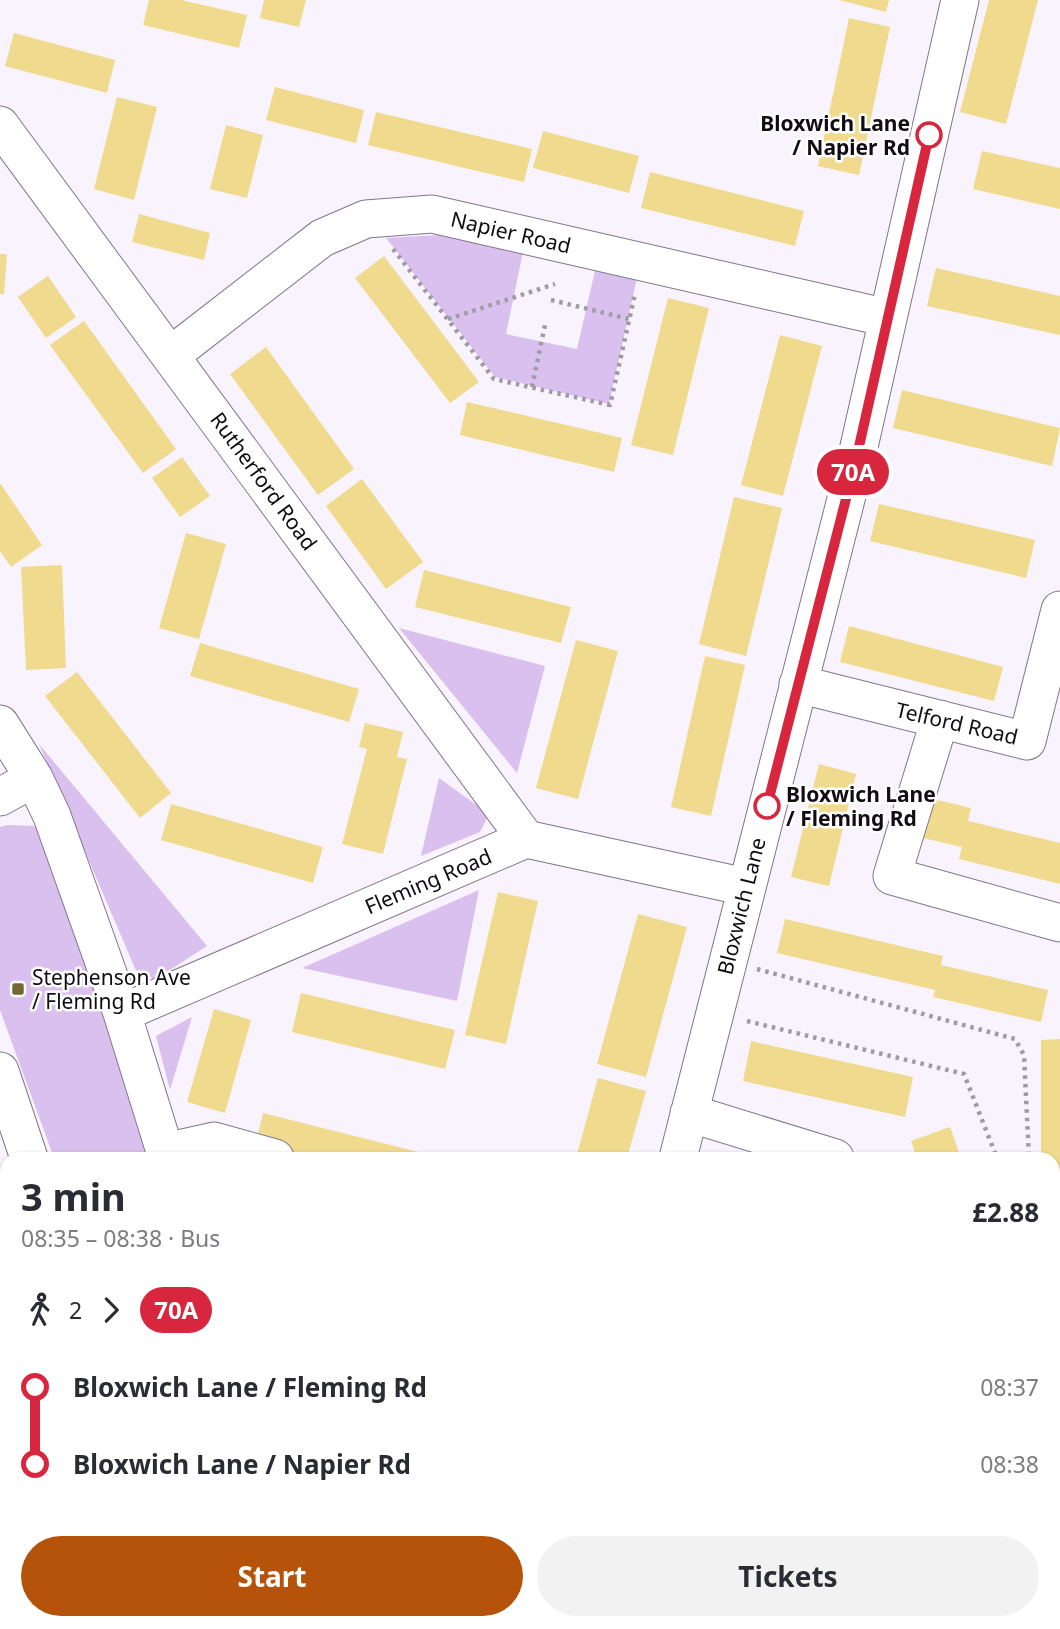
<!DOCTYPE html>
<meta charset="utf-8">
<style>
body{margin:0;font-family:"Noto Sans",sans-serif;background:#f2f2f3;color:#2b2b33;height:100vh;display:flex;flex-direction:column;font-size:26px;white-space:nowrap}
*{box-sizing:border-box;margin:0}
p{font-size:23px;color:#7c7c81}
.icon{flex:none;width:38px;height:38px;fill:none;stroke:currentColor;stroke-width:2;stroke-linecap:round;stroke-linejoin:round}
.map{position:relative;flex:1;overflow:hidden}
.sheet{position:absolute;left:0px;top:1152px;width:1060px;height:478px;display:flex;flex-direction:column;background:#fff;border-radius:21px 21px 0 0;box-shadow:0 2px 5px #0004}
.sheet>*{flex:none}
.badge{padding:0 14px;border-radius:23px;font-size:24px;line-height:46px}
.map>.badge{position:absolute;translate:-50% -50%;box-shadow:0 0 0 4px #fff}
.legs{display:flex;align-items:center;gap:10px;height:77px;padding:0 21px;font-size:23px}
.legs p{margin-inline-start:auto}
.headline{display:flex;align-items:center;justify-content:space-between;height:119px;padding:0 21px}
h1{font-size:38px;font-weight:700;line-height:52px}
.primary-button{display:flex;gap:14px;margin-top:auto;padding:14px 21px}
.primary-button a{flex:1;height:80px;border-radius:42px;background:#b45309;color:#fff;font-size:28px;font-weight:700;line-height:80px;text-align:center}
.primary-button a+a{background:#f2f2f3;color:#2b2b33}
ul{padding:0 21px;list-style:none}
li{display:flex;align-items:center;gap:24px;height:77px;font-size:26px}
li i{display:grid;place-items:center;width:10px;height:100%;margin:0 9px;background:currentColor}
li i::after{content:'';width:18px;height:18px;margin:-9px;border:5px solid;border-radius:50%;background:#fff}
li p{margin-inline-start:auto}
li:first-child i{background:linear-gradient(#0000 50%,currentColor 0)}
li:last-child i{background:linear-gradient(currentColor 50%,#0000 0)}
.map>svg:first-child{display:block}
</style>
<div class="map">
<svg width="1060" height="1629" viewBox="0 0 1060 1629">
<rect width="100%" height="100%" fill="#f8f3fc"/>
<path fill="#dac0ee" d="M440,235L524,247L506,334L577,349L597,262L638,273L609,404L495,377L386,238Z
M399,628L545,666L517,773Z
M39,744L207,946L156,979L137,973Z
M439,778L489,814L480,832L421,856Z
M7,825L36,826L53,843L150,1158H54L0,1010V827Z
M479,890L457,1001L302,968Z
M192,1017L170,1090L156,1036Z
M56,1622H136L138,1629H55Z
M197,1622H299L301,1629H199Z"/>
<path fill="#efda8d" d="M149,0H181L247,15L239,48L143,25Z
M264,0H306L299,27L260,18Z
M839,0H889L886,12Z
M989,0H1038L1006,124L960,112Z
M849,18L890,27L859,175L818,166Z
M14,33L115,60L107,93L5,66Z
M275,87L364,110L356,143L266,120Z
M117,97L157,107L134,200L94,189Z
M376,112L532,149L524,182L368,145Z
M226,125L263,135L247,198L210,189Z
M543,131L639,156L629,193L533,168Z
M982,151L1060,168V209L973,189Z
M650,172L804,211L795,246L641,208Z
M139,214L210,233L204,260L132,242Z
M0,254H7L4,294H0Z
M384,256L479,382L450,403L355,278Z
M936,268L1060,296V335L927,306Z
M48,276L76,317L46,338L18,297Z
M668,298L709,308L673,455L631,445Z
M84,321L176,449L143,473L50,345Z
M780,335L822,346L783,496L741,485Z
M266,347L354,469L318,495L230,374Z
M902,390L1060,428L1052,466L893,428Z
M467,402L622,438L614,472L460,435Z
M182,457L210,496L180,517L152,478Z
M362,479L423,562L386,589L326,506Z
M0,483L42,545L11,567L0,551Z
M734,497L782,508L746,656L699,644Z
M879,504L1035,540L1026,578L870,541Z
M186,533L226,544L199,639L159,628Z
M62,565L66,668L26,670L21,567Z
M424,570L571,607L561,643L415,607Z
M849,626L1003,667L994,701L840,662Z
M576,640L618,651L578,799L536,788Z
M200,643L359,689L349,722L190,676Z
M705,656L745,665L711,816L671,807Z
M77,672L171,793L140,818L45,696Z
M365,723L403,732L397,757L407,759L383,854L342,844L367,749L359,747Z
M819,764L856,774L829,886L791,877Z
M929,798L971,808L968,821L1060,843V884L959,859L962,847L919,837Z
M171,804L323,847L313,883L161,840Z
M498,892L538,901L506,1044L465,1035Z
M638,914L687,927L646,1077L597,1064Z
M785,919L943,956L941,965L1048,990L1041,1022L933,997L935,990L777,953Z
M301,993L455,1030L445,1069L292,1032Z
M214,1009L251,1020L225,1113L187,1102Z
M1060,1039V1199H1054V1158H1041V1040Z
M751,1041L913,1077L905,1117L743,1081Z
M598,1078L646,1091L627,1158H576Z
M263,1113L422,1153L420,1158H289L254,1150Z
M950,1127L961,1158H917L911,1141Z
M1,1240L7,1261V1342L0,1344Z
M1054,1339L1060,1341V1384L1054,1382Z
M7,1354V1393H6L0,1373V1356Z
M1054,1504L1060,1506V1542L1054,1541Z
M7,1582V1622H36L34,1629H0V1604Z
M478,1622H517L515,1629H476Z
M621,1622H661L659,1629H620Z
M823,1622H860L858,1629H821Z"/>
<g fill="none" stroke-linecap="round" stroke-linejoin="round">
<defs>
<path id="minor" d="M0,125L526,839
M171,355L322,238L366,219L432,214L888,318
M798,684L1027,741L1060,610
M940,719L892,876L1060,923
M0,724L34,778L52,816L122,1013L167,1158
M0,797L34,778
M122,1013L526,839L746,887
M0,1071L29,1158
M689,1113L835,1158
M165,1152L214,1141L275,1158
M678,1158L856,460L960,0
M1054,1443L1060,1445
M1054,1581L1060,1583
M177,1622L179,1629
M315,1622L318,1629
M563,1629L564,1622
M906,1629L908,1622"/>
</defs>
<use href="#minor" stroke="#82768a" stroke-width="39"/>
<path stroke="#a09ba3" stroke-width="4.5" stroke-dasharray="3.5 5" stroke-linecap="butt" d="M393,249L494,379L610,405L635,294
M551,300L629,319
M448,319L555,284
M532,387L545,325
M757,969L1015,1039L1024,1055L1029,1158
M747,1021L964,1074L997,1158
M1054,1237L1060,1245
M1054,1320L1060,1322"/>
<use href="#minor" stroke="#fff" stroke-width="37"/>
</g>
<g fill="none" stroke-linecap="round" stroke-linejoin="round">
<defs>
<path id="line-1" d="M767,806L856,460L929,135"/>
</defs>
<use href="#line-1" stroke="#fff" stroke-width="16"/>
<use href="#line-1" stroke="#d7263d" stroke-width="10"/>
</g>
<g fill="#fff" stroke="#d7263d" stroke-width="3.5">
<circle cx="929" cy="135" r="12"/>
<circle cx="767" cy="806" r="12"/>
</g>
<rect fill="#756734" stroke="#fff" stroke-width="2.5" x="11" y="982" width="14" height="14" rx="3.5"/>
<g text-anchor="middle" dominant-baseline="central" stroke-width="5" stroke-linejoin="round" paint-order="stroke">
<g font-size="21" font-weight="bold" fill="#100c13" stroke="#fff" text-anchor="end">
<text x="910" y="123">Bloxwich Lane<tspan x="910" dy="24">/ Napier Rd</tspan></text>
<text x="786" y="794" text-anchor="start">Bloxwich Lane<tspan x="786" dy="24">/ Fleming Rd</tspan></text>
</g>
<g font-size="21" fill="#100c13" stroke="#fff">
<text transform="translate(511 232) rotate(13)">Napier Road</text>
<text transform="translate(264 481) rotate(54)">Rutherford Road</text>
<text transform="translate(957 723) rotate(13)">Telford Road</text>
<text transform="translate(428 881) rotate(-23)">Fleming Road</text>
<text transform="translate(741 906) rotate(-76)">Bloxwich Lane</text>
</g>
<g font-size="21" fill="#100c13" stroke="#fff" text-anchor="start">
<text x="32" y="977">Stephenson Ave<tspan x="32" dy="24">/ Fleming Rd</tspan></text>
</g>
</g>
</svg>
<b class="badge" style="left:853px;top:472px;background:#d7263d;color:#fff">70A</b>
<section class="sheet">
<div class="headline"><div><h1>3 min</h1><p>08:35 – 08:38 · Bus</p></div><b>£2.88</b></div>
<div class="legs"><svg class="icon" aria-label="walk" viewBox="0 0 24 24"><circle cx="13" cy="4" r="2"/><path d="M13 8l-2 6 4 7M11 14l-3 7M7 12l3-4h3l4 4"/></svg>2<svg class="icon" aria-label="forward" viewBox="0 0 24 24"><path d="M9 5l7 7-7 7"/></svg><b class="badge" style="background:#d7263d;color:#fff">70A</b></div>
<ul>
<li><i style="color:#d7263d"></i><b>Bloxwich Lane / Fleming Rd</b><p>08:37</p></li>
<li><i style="color:#d7263d"></i><b>Bloxwich Lane / Napier Rd</b><p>08:38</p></li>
</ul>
<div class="primary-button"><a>Start</a><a>Tickets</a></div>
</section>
</div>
